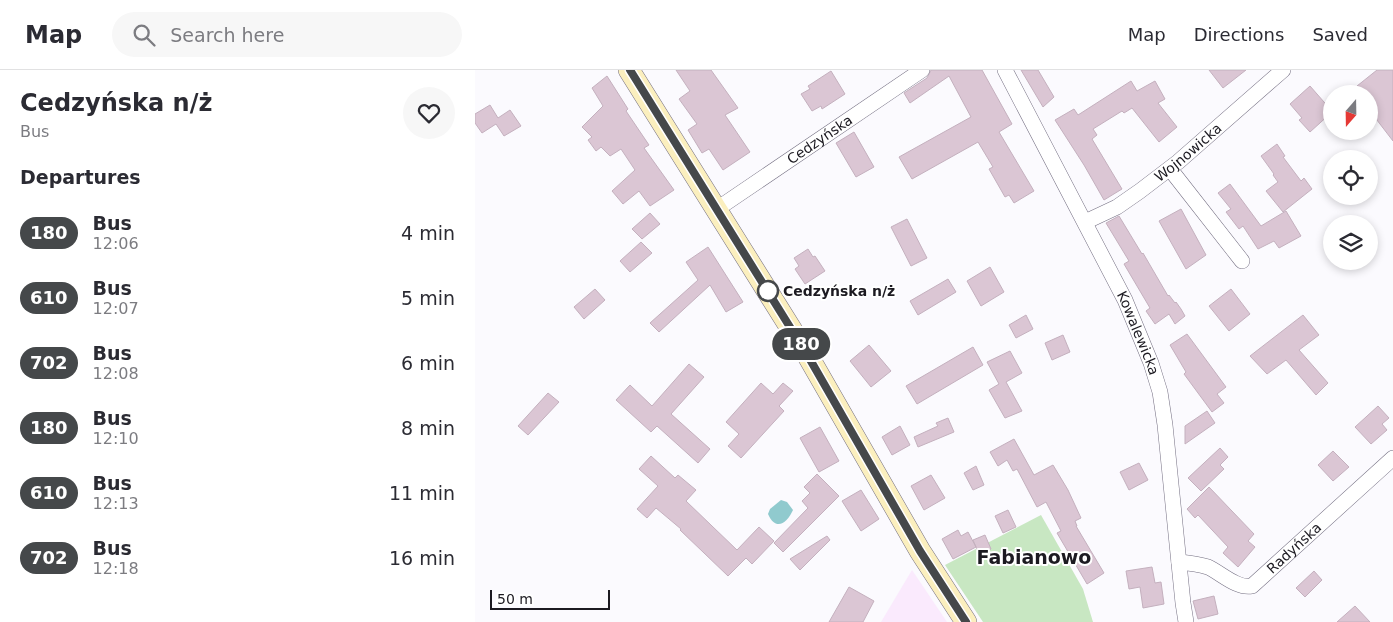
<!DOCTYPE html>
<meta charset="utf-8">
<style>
body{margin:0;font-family:"DejaVu Sans",sans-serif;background:#f7f7f7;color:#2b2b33;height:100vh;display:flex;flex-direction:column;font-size:19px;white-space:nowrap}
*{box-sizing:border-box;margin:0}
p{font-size:16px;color:#7c7c81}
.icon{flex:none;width:28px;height:28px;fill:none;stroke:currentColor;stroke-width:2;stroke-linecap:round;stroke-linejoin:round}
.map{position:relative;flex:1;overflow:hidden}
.side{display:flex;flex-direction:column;background:#fff;width:475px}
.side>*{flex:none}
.badge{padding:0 10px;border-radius:16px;font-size:18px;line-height:32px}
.needle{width:32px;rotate:200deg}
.buttons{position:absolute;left:848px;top:15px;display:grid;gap:10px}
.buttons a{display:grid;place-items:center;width:55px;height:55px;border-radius:50%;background:#fff;box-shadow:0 2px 8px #0003;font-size:25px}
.scale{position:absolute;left:15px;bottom:12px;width:120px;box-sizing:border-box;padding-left:5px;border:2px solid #1c1a21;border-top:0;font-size:14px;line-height:18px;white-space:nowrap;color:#1c1a21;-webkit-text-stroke:4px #fff;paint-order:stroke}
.map>.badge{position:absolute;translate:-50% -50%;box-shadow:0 0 0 2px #fff}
h2{padding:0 20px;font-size:19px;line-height:45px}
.round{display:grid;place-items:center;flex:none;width:52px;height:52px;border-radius:26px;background:#f7f7f7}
.head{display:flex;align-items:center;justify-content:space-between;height:85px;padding:0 20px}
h1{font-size:24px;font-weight:800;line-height:38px}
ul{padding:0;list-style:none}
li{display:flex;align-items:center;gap:15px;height:65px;padding:0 20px}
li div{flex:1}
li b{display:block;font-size:19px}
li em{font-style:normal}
li .badge{min-width:55px;font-weight:700;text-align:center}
header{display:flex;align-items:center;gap:30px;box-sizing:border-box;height:70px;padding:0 25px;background:#fff;border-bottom:1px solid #e1e1e2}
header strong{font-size:24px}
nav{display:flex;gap:28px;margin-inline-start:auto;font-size:18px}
.search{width:350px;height:45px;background:#f7f7f7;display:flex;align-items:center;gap:12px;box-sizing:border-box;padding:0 18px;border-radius:28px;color:#7c7c81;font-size:19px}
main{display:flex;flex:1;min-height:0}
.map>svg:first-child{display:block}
</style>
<header>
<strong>Map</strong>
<div class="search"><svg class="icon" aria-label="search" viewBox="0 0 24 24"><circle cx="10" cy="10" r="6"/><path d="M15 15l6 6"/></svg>Search here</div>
<nav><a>Map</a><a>Directions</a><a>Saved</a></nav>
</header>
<main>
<section class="side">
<div class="head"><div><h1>Cedzyńska n/ż</h1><p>Bus</p></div><a class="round"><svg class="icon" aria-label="heart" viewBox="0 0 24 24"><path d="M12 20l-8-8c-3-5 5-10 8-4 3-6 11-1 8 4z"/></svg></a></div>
<h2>Departures</h2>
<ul>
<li><span class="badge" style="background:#45484a;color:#fff">180</span><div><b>Bus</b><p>12:06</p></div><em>4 min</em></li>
<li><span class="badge" style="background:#45484a;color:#fff">610</span><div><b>Bus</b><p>12:07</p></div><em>5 min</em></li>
<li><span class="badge" style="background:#45484a;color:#fff">702</span><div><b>Bus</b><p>12:08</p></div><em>6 min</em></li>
<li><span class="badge" style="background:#45484a;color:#fff">180</span><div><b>Bus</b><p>12:10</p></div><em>8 min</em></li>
<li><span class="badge" style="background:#45484a;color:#fff">610</span><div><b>Bus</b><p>12:13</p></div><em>11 min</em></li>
<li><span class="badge" style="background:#45484a;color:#fff">702</span><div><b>Bus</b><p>12:18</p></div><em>16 min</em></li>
</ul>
</section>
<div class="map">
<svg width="918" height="552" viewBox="0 0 918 552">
<rect width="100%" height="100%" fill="#fbfafe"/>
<path fill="#faeafd" d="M437,500L472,552H406Z"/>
<path fill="#c8e7c2" d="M566,445L608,519L618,552H508L470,495Z"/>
<path fill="#90cace" d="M306,430L312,432L318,440C312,453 301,462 293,444L295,439Z"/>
<path fill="#dbc6d4" stroke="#c4b0be" d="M201,0H236L263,38L250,45L275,82L248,100L234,79L227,83L213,60L222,54L204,29L215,21Z
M456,0H507L537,54L524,62L559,121L539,133L534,125L530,127L514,99L518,97L503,72L437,109L424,87L496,47L474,6L435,33L429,23L452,8Z
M546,0H563L579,27L568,37Z
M734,0H771L748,18Z
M902,0H918V71L895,41L898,38L894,32V24H887L882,16Z
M356,1L370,24L347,39L346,36L337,41L326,24L335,19L333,16Z
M132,6L153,39L151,41L174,75L169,78L199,120L175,136L164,121L148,134L137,121L160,100L146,79L135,86L126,77L121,81L113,70L117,67L107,57L128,36L117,18Z
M656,11L662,21L680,11L690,29L683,33L702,57L684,72L657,38L649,43L647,41L618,59L622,65L617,69L647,119L629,130L609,95L580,50L599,39L603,45Z
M835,16L856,40V43L835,62L824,50L827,48L815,34Z
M15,35L23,48L35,40L46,56L29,66L21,54L7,63L0,53V44Z
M379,62L399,97L381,107L361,73Z
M802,74L810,86L808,87L826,111L829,108L837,119L808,142L791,121L803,112L798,105L799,104L786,86Z
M755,114L786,156L811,141L826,166L804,178L799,171L783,179L768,156L764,159L751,142L756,139L743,123Z
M706,139L731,185L711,199L684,151Z
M175,143L185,154L167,169L157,159Z
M644,146L667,184L668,183L693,226L694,225L700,233L701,232L706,239L710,246L700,254L694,244L680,254L671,241L675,238L649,194L654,191L631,153Z
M432,149L452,188L436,196L416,157Z
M166,172L177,183L155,202L145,191Z
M233,177L268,232L251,242L235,215L184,262L175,253L223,210L211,192Z
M333,179L338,187L340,186L350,201L330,214L320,199L324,196L319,188Z
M515,197L529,222L506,236L492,211Z
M473,209L481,222L443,245L435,231Z
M120,219L130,230L109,249L99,237Z
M756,219L775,244L754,261L734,236Z
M551,245L558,259L541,268L534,255Z
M828,245L844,265L824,280L853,313L841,325L811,290L792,304L775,286Z
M712,264L751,317L742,324L749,333L737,342L709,304L711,302L695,275Z
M588,265L595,282L577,290L570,273Z
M394,275L416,301L396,317L375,291Z
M498,277L508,295L442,334L431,316Z
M535,281L547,303L531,312L547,341L530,348L514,320L524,314L512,292Z
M214,294L229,307L196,344L235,379L223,393L182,356L176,362L141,330L155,315L177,336Z
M286,313L298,324L308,313L318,321L304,336L309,341L266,388L253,376L264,364L251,352Z
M73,323L84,332L53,365L43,356Z
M903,336L914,348L907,354L912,360L896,374L880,357Z
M732,341L740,353L710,374V356Z
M473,348L479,362L443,377L439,367L463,356L461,353Z
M425,356L435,375L417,385L407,367Z
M345,357L364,391L344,402L325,368Z
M539,369L559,405L578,395L593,420L606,448L600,451L602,456H601L629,503L612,514L582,463L586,461L571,432L562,437L542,399L538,401L532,390L523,396L515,382Z
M745,378L753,387L745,395L749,399L726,421L713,408Z
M858,381L874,397L858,411L843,395Z
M176,386L200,408L203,405L221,420L211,431L262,480L284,457L299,471L277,494L271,488L253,506L205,460L206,459L181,438L172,448L162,439L183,416L164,399Z
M664,393L673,410L654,420L645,402Z
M501,396L509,415L498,420L489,403Z
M342,404L364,426L308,482L299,473L333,438L327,431L335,423L329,417Z
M456,405L470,428L449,440L436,416Z
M734,417L779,464L773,471L780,477L763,497L748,483L753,477L723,445L720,448L712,439Z
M386,420L404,449L386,461L367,431Z
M533,440L541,457L528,463L520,446Z
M483,460L486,466L493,462L501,477L478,489L467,469Z
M510,465L516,479L504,484L498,470Z
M352,466L355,470L325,500L315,489Z
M677,497L680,513L686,512L689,534L668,538L665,517L654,519L651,501Z
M839,501L847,510L830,527L821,518Z
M374,517L399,531L388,552H354Z
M739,526L743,544L723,549L718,531Z
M880,536L895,552H862Z"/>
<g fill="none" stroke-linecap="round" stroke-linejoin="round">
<defs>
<g id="street">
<path id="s1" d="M530,0L650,230L676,293L685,322L690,355L708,533L711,552"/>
<path d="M695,99L767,191"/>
<path id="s2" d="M242,139L447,0"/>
<path id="s3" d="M610,152L642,137L665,121L703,92L808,0"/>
<path id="s4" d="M704,492C714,493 723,494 733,497C746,503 762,519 777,516L918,388"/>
</g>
<path id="secondary" d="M154,0L333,286L445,481L491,552"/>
</defs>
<use href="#street" stroke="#746f82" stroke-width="16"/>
<use href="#secondary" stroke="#746f82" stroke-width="22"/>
<use href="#street" stroke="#fff" stroke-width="15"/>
<use href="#secondary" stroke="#fbefbe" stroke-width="21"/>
</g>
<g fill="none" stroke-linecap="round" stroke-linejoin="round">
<defs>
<path id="line" d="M155,0L333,286L445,481L491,552"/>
</defs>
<use href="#line" stroke="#fff" stroke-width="11"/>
<use href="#line" stroke="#45484a" stroke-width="8"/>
</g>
<circle fill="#fff" stroke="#45484a" stroke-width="2.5" cx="293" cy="221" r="10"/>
<g text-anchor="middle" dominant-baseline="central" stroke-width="4" stroke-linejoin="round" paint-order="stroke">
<g font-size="14" fill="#1c1a21" stroke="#fff">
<text stroke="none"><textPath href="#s2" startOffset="124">Cedzyńska</textPath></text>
<text stroke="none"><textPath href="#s3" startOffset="125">Wojnowicka</textPath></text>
<text stroke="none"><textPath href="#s1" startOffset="295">Kowalewicka</textPath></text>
<text stroke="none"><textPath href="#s4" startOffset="135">Radyńska</textPath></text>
</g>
<g font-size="14" font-weight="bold" fill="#1c1a21" stroke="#fff" text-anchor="start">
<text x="308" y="221">Cedzyńska n/ż</text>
</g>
<g font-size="19" font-weight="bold" fill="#1c1a21" stroke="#fff">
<text x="559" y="487">Fabianowo</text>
</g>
</g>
</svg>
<div class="buttons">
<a><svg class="needle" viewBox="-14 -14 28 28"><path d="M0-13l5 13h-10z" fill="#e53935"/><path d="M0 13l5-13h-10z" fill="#7c7c81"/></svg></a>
<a><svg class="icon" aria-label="locate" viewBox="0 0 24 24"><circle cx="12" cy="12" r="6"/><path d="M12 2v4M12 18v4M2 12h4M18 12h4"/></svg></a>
<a><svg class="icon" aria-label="layers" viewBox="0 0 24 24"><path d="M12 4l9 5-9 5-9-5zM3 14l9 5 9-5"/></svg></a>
</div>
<div class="scale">50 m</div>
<b class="badge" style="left:326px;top:274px;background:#45484a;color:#fff">180</b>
</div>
</main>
